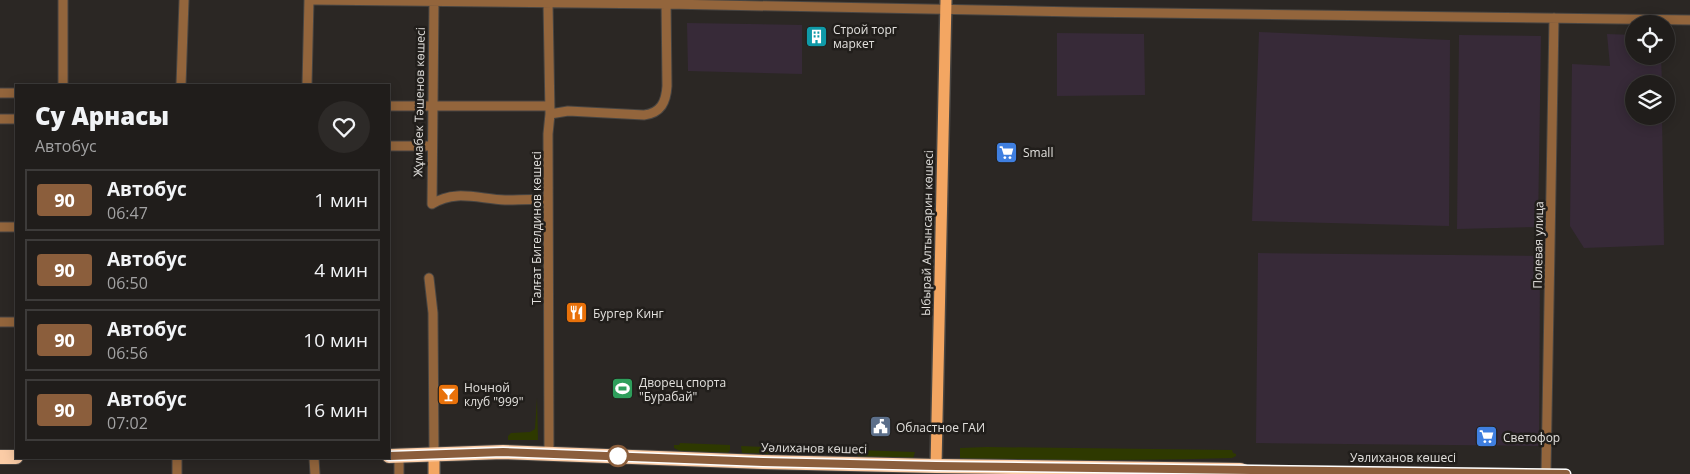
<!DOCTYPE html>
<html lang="ru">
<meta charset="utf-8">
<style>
body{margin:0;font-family:"Open Sans",sans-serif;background:#2d2a28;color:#f1f3f6;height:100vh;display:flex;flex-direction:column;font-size:19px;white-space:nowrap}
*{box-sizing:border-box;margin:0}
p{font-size:16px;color:#a2a2a3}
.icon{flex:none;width:28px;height:28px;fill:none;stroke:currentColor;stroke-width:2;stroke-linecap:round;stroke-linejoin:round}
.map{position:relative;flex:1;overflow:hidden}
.drawer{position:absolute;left:15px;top:84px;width:375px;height:375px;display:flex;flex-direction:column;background:#201d1b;border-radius:0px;box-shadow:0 2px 12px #0003,0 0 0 1px #3d3b3a}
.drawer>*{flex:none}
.badge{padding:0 10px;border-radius:4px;font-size:18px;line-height:32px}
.fabs{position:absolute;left:1625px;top:15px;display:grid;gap:10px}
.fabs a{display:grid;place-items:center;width:50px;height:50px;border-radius:50%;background:#201d1b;box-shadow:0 2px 12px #0003,0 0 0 1px #3d3b3a;font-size:25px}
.map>.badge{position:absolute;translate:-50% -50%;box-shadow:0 0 0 2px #fff}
.round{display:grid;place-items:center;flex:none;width:52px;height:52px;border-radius:26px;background:#2d2a28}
.summary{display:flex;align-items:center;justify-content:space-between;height:85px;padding:0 20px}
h1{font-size:24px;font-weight:800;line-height:38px}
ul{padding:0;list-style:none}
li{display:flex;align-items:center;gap:15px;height:62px;margin:0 10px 8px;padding:0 10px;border:2px solid #3d3b3a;border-radius:0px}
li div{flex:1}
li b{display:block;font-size:19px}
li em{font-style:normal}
li .badge{min-width:55px;font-weight:700;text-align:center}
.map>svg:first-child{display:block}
</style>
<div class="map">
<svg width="1690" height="474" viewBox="0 0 1690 474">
<rect width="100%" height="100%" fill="#2b2724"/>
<path fill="#372a38" d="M687,23L802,25V74L688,71Z
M1259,32L1450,40L1449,226L1252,221Z
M1057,33L1144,34L1145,95L1057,96Z
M1607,34L1634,35V56H1661L1662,84H1634V116H1662L1664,245L1584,248L1570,226L1572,64L1610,66Z
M1459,35L1541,36L1538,227L1457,229Z
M1258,253L1540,256L1539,446L1256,443Z"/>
<path fill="#2e3900" d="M537,398L538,440H508V436L511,433L530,432L535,429Z
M680,443L730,445V450L728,453L680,451L674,448V445H679Z
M741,446L784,448V452L781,454L742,453Z
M987,447L1232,450L1233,453L1236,454V456L1232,458C1171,460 1109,460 1048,460C1023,460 984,464 960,458V448Z
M857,450L915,452L913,459L859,457L856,452Z"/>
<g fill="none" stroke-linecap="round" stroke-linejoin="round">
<defs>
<path id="minor" d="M315,0L667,4L1078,12L1690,20
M548,3L550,114L548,134L549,453
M63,85V0
M181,85L184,0
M307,85L309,0
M0,93H16
M389,106H549
M550,114L568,111L644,115C661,113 666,102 667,86L666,0
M0,119H16
M389,146H432
M432,204L434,0
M432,204C455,189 479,199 505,200C519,200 534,199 548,200
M0,227H16
M429,278L433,313L434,454
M0,322H16
M314,458L315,474
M1247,470L1566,474
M1546,473L1554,18
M177,474V458
M399,474V456"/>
<path id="major" d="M434,454V474
M936,466L946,0"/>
<path id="highway" d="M389,456L503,452L763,462L936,466L1240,470L1252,474
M0,457H16"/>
</defs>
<use href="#minor" stroke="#484542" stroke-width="11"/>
<use href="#major" stroke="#484542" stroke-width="14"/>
<use href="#highway" stroke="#484542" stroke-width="16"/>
<use href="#minor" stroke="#93653c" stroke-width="9"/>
<use href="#major" stroke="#f3a662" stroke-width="11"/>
<use href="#highway" stroke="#fbcca6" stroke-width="14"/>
</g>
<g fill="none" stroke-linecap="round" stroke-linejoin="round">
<defs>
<path id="line" d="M389,456L503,452L763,462L936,466L1566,474"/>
</defs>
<use href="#line" stroke="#fff" stroke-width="11"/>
<use href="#line" stroke="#8b5e3c" stroke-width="8"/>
</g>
<defs>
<symbol id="building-square" viewBox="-11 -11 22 22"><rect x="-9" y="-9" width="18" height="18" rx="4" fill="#0f9aa8" stroke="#211e1b"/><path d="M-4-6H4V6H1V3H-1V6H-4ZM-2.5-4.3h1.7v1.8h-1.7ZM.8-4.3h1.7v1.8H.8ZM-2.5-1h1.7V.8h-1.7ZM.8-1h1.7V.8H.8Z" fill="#fff"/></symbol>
<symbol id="supermarket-square" viewBox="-11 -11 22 22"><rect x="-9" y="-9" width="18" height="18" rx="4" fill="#3f7fe0" stroke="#211e1b"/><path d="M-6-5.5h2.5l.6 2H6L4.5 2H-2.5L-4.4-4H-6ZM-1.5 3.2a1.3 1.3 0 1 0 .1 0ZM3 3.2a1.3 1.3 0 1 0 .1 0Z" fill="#fff"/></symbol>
<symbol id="restaurant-square" viewBox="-11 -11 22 22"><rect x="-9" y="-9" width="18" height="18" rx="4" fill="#e8710a" stroke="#211e1b"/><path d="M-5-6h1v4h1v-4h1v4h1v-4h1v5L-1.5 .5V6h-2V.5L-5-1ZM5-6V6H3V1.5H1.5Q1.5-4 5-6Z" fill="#fff"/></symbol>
<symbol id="stadium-square" viewBox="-11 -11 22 22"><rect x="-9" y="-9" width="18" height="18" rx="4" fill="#2e9e5b" stroke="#211e1b"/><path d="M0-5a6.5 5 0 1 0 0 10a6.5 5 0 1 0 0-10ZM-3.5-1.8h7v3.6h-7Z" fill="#fff"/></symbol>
<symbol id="bar-square" viewBox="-11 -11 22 22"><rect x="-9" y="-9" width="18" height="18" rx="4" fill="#e8710a" stroke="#211e1b"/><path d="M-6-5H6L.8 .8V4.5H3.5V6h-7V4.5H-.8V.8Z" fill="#fff"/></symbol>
<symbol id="civic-square" viewBox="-11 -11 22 22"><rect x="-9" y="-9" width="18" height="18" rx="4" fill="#5c6f8a" stroke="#211e1b"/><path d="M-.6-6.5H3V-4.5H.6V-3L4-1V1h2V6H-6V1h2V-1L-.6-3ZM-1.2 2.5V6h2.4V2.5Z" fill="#fff"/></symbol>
</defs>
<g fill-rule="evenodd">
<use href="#building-square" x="804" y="24" width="25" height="25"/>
<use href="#supermarket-square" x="994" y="140" width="25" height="25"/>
<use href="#restaurant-square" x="564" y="300" width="25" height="25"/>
<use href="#stadium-square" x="610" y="376" width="25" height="25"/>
<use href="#bar-square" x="436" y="382" width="25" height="25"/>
<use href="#civic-square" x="868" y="414" width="25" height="25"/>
<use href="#supermarket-square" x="1474" y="424" width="25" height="25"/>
</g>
<circle fill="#fff" stroke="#8b5e3c" stroke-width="2.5" cx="618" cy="456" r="10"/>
<g text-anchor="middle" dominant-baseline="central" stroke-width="5" stroke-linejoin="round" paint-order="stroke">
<g font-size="12" fill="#e2e0dd" stroke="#211e1b" text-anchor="start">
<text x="833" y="29">Строй торг<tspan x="833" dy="14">маркет</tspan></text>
<text x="1023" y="152">Small</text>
<text x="593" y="313">Бургер Кинг</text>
<text x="639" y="382">Дворец спорта<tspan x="639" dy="14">"Бурабай"</tspan></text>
<text x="464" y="387">Ночной<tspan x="464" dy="14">клуб "999"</tspan></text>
<text x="896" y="427">Областное ГАИ</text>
<text x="1503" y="437">Светофор</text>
</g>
<g font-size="12" fill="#e2e0dd" stroke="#211e1b">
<text transform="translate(419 102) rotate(-89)">Жұмабек Тәшенов көшесі</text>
<text transform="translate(536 228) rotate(-90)">Талғат Бигелдинов көшесі</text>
<text transform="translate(927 233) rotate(-89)">Ыбырай Алтынсарин көшесі</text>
<text transform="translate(1538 245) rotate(-89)">Полевая улица</text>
<text transform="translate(814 448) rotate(1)">Уәлиханов көшесі</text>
<text x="1403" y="457">Уәлиханов көшесі</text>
</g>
</g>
</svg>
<div class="fabs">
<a><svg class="icon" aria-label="locate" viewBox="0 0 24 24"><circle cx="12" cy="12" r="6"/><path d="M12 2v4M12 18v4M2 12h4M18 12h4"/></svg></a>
<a><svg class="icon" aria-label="layers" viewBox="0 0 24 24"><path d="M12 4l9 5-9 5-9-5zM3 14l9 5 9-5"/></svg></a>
</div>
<section class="drawer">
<div class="summary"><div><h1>Су Арнасы</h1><p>Автобус</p></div><a class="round"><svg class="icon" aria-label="heart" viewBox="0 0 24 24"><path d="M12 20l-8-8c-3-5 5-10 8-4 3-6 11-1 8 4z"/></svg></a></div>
<ul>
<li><span class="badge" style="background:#8b5e3c;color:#fff">90</span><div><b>Автобус</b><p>06:47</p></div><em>1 мин</em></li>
<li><span class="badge" style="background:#8b5e3c;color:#fff">90</span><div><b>Автобус</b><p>06:50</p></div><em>4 мин</em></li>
<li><span class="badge" style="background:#8b5e3c;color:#fff">90</span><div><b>Автобус</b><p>06:56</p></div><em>10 мин</em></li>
<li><span class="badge" style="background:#8b5e3c;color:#fff">90</span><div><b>Автобус</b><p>07:02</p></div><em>16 мин</em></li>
</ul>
</section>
</div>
